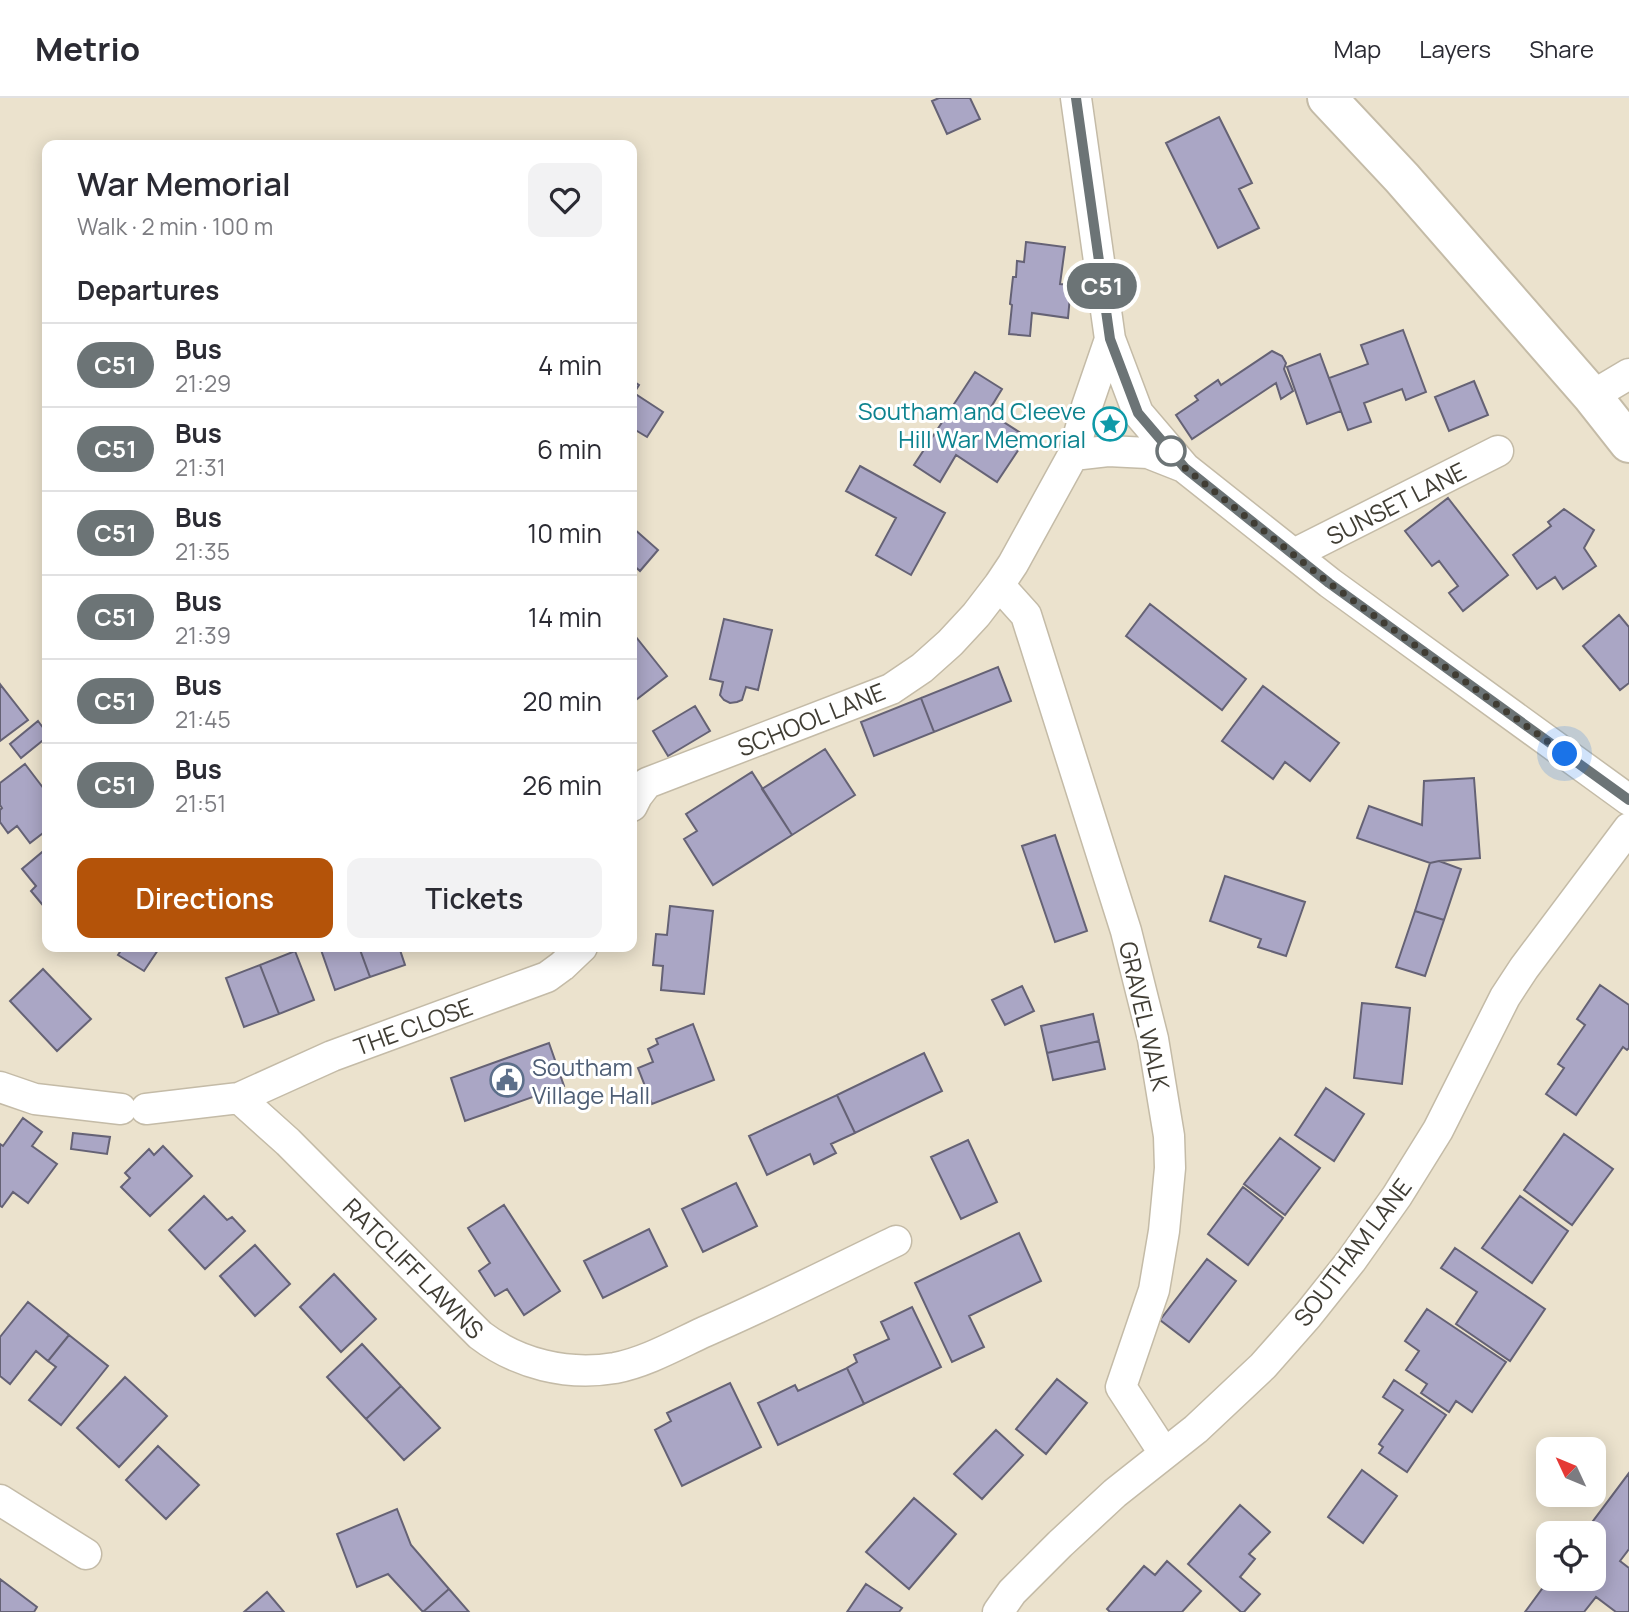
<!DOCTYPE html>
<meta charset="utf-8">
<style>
body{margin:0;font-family:Manrope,sans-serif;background:#f2f2f3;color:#2b2b33;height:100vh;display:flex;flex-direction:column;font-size:26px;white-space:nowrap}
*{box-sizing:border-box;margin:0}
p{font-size:23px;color:#7c7c81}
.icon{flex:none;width:38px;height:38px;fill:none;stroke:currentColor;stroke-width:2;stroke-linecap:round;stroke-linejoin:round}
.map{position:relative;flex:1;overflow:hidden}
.drawer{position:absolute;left:42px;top:42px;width:595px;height:812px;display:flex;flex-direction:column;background:#fff;border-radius:14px;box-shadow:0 4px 18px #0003}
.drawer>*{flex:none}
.badge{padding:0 14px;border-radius:23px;font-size:24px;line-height:46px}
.needle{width:46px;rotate:314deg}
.tools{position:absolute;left:1536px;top:1339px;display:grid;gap:14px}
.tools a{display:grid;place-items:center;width:70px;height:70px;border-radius:14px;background:#fff;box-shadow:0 4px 18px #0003;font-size:35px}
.you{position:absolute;width:35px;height:35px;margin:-18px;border:5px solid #fff;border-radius:50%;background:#1a73e8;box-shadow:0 0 0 10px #1a73e833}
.map>.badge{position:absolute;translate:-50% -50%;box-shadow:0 0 0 4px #fff}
h2{padding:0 35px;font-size:26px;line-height:63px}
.round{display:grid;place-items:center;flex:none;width:74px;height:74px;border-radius:14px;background:#f2f2f3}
.summary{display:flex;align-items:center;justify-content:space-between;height:119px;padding:0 35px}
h1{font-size:33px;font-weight:600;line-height:52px}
.action{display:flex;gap:14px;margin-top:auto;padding:14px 35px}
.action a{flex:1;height:80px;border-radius:14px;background:#b45309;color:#fff;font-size:28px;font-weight:600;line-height:80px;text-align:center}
.action a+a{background:#f2f2f3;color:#2b2b33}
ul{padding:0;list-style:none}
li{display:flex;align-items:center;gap:21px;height:84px;padding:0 35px;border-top:2px solid #e1e1e2}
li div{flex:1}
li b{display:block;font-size:26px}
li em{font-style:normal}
li .badge{min-width:77px;font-weight:700;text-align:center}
header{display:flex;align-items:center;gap:42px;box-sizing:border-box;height:98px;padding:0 35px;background:#fff;border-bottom:2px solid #e1e1e2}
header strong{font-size:33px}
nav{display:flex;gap:38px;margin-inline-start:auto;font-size:24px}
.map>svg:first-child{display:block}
</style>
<header>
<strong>Metrio</strong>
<nav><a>Map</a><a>Layers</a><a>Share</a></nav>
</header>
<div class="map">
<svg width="1629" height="1514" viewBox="0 0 1629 1514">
<rect width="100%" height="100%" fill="#ebe2cd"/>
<path fill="#aaa6c5" stroke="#656275" stroke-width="2" d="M939,0H970L980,21L947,36L932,3Z
M1219,19L1252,85L1239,91L1259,130L1218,150L1166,45Z
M1026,144L1065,149L1060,186L1071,187L1068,220L1032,215L1030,238L1009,236L1012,207L1010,206L1013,179H1016L1017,163L1024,164Z
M1403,232L1426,294L1406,302L1402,291L1364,305L1371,324L1348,332L1329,280L1368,266L1361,247Z
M1272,253L1282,258L1286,265L1284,271L1293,293L1281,301L1276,285L1192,341L1176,317L1198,302L1195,298L1218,282L1221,287Z
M1320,256L1341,313L1307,326L1287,269Z
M975,274L1002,291L988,314L1027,339L997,384L956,357L940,384L914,367Z
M632,282L639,287L634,295L663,314L647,339L632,330Z
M1474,283L1488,317L1449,333L1435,299Z
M860,368L945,415L911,477L876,457L896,420L846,393Z
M1448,400L1508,477L1463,513L1449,495L1458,488L1439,463L1432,468L1405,433Z
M1564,411L1594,432L1584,450L1596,468L1563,491L1555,479L1537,491L1513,457L1551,428L1548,424Z
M633,430L658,452L640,473L632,466Z
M1150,506L1246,581L1222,612L1126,538Z
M1619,517L1629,529V585L1620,592L1583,548Z
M724,521L772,532L758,592L746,589L742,602L737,604L730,605L724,602L720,597L723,584L710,581Z
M632,534L667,578L632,605Z
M998,569L1011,603L934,634L921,600Z
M0,586L28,622L0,643Z
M1263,588L1339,645L1310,683L1285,664L1273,681L1222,643Z
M921,600L934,634L874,658L861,624Z
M695,608L710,633L668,658L653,633Z
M38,623L47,635V639L21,660L10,646Z
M825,651L855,697L792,737L762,691Z
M25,666L47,695V732L30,745L17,728L8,735L0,724V712L2,710L0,707V685Z
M752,674L792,737L713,787L684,741L697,733L686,716Z
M1474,680L1480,760L1439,763L1430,765L1357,740L1369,708L1422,727L1424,683Z
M1055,737L1087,833L1055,844L1022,748Z
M47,750V810L46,811L31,793L36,788L22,771Z
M1439,763L1461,771L1444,822L1415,813L1430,765Z
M1225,778L1305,804L1286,858L1258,849L1261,841L1210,823Z
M670,808L713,813L704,896L661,892L663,868L653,867L656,836L667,837Z
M1415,813L1444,822L1425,878L1396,869Z
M123,849H160L144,873L118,857Z
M320,849H359L370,879L335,892Z
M359,849H399L405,867L370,879Z
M295,853L314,902L279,916L260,867Z
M260,867L279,916L244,929L226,880Z
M43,871L91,921L57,953L10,903Z
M1600,887L1629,907V950L1627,952L1623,949L1576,1017L1546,996L1564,970L1558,966L1585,927L1577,921Z
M1022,888L1034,913L1005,927L992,902Z
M1362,905L1410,910L1402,986L1354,980Z
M1093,916L1099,943L1047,955L1041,928Z
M693,926L714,982L652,1006L638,970L653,964L648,951L658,946L656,941Z
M1099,943L1105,971L1053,982L1047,955Z
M549,945L564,988L465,1023L451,980Z
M924,955L942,993L855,1035L837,997Z
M1326,990L1364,1016L1334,1063L1295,1037Z
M837,997L855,1035L831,1046L836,1055L814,1066L810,1056L767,1077L749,1038Z
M23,1020L42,1034L32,1048L57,1066L28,1105L13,1094L2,1109L0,1108V1046L3,1048Z
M73,1035L110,1039L107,1056L71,1051Z
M1564,1036L1613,1071L1572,1127L1524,1092Z
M1280,1040L1320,1070L1285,1117L1244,1086Z
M968,1042L997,1104L961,1121L931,1059Z
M163,1048L192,1078L150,1118L121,1089L130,1080L125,1075L149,1051L154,1057Z
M736,1085L757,1128L703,1154L682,1111Z
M1243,1089L1283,1120L1248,1167L1208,1136Z
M204,1098L227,1122L232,1119L245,1133L205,1171L169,1132Z
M1520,1098L1568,1133L1532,1185L1482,1150Z
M504,1107L560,1193L524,1217L507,1191L495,1198L479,1173L490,1165L468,1130Z
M649,1131L667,1168L603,1200L584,1163Z
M1019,1135L1041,1183L969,1218L984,1249L952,1264L915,1185Z
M255,1147L290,1186L255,1218L220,1178Z
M1455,1150L1545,1211L1510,1263L1456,1226L1477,1194L1441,1170Z
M1207,1161L1236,1183L1189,1244L1160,1222Z
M334,1176L376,1221L341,1254L300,1209Z
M28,1204L69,1237L48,1263L36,1253L10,1286L0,1278V1239Z
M912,1209L941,1269L864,1306L847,1270L857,1264L854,1257L889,1241L881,1224Z
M1427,1211L1506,1264L1472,1314L1456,1303L1449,1314L1421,1295L1427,1286L1406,1272L1419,1253L1405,1243Z
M69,1237L108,1268L61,1327L29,1302L56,1269L48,1263Z
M362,1246L401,1288L366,1321L327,1279Z
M847,1270L864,1306L778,1347L758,1305L795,1287L798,1293Z
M125,1279L167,1318L119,1369L77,1330Z
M1057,1281L1087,1305L1046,1356L1016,1331Z
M1394,1282L1446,1317L1407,1374L1379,1355L1383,1349L1379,1346L1403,1312L1383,1299Z
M730,1285L761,1349L682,1388L655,1332L671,1323L667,1315Z
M401,1288L440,1330L404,1362L366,1321Z
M996,1332L1023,1357L982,1401L954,1376Z
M158,1348L199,1387L166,1421L126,1382Z
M1362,1372L1397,1398L1363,1445L1328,1419Z
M1629,1375V1451L1620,1463L1629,1470V1514H1616L1596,1499L1584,1514H1525L1550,1480H1594V1435H1584Z
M914,1400L956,1436L909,1491L866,1454Z
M1240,1407L1270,1434L1249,1456L1255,1461L1240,1479L1260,1496L1244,1514H1241L1188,1466Z
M397,1411L411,1447L449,1491L423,1514L388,1476L357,1489L337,1436Z
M1167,1463L1201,1493L1182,1514H1110L1107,1511L1144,1468L1155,1477Z
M0,1481L37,1509L34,1514H0Z
M866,1486L902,1510L899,1514H847Z
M449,1491L469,1514H423Z
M267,1494L284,1514H244Z"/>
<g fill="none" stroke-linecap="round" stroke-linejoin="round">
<defs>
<path id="minor" d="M1076,0L1110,241L1138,315L1185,370L1330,485L1629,702
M1592,298L1629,276
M1073,357L1108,353L1148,355L1181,368
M1294,456L1498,353
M999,487L1026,517L1126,833L1153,941L1169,1038L1170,1070L1164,1133L1154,1192L1121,1289L1164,1355
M632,708L637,698L647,685L891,591L922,570L950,545L976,517L999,487L1013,466L1073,357L1087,308L1110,241
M0,989L35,1001L121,1011
M239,1000L288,1044L480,1237C518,1266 567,1278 615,1270C646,1264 676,1247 704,1234C769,1206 832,1174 896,1143
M146,1011L239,1000L332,958L547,879L562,868L582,849
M0,1402L86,1456
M998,1514L1012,1494L1060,1446L1115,1395L1196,1331L1263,1268L1308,1217L1351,1163L1397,1098L1438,1032L1505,899L1524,870L1629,730"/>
<path id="secondary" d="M1327,0L1402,80L1592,298L1629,345"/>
</defs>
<use href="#minor" stroke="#c4bba7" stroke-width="33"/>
<use href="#secondary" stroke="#c4bba7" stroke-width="42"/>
<use href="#minor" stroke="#fff" stroke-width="30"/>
<use href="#secondary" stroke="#fff" stroke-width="38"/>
</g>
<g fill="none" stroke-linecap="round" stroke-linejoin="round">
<defs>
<path id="line" d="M1076,0L1110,241L1138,315L1185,370L1329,485L1629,702"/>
</defs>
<use href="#line" stroke="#fff" stroke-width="16"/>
<use href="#line" stroke="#6c7476" stroke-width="10"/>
<path stroke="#403d34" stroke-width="7" stroke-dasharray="0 12.6" d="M1171,353L1170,352L1185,370L1329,485L1565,656"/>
</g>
<defs>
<symbol id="sight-ring" viewBox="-11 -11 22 22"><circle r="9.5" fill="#fff" stroke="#0f9aa8" stroke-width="1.5"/><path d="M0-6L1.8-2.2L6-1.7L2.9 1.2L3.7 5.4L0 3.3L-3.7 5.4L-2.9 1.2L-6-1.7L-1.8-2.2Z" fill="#0f9aa8"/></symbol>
<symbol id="civic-ring" viewBox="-11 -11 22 22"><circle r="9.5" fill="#fff" stroke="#5c6f8a" stroke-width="1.5"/><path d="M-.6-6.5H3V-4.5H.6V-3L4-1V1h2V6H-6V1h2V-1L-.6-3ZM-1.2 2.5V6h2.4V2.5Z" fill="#5c6f8a"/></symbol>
</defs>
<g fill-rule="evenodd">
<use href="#sight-ring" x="1091" y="307" width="38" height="38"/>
<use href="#civic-ring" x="488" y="963" width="38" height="38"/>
</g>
<circle fill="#fff" stroke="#6c7476" stroke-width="3.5" cx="1171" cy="353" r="14"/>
<g text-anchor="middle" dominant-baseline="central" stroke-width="6" stroke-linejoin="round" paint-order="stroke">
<g font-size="24" fill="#0d838f" stroke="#fff" text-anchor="end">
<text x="1086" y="312">Southam and Cleeve<tspan x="1086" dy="28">Hill War Memorial</tspan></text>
</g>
<g font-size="24" fill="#403d34" stroke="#fff">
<text transform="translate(1396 405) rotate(-27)">SUNSET LANE</text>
<text transform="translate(811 621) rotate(-22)">SCHOOL LANE</text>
<text transform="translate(1145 918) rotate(77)">GRAVEL WALK</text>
<text transform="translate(413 928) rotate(-20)">THE CLOSE</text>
<text transform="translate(1352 1154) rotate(-53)">SOUTHAM LANE</text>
<text transform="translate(414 1170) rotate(45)">RATCLIFF LAWNS</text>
</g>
<g font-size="24" fill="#4e5e75" stroke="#fff" text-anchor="start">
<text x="532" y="968">Southam<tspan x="532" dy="28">Village Hall</tspan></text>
</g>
</g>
</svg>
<div class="tools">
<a><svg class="needle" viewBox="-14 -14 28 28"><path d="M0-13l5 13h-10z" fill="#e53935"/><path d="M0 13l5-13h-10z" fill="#7c7c81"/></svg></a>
<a><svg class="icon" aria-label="locate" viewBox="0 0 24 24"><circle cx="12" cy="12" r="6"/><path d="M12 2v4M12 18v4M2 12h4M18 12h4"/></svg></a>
</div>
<div class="you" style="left:1565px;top:656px"></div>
<b class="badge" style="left:1102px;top:188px;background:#6c7476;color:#fff">C51</b>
<section class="drawer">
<div class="summary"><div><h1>War Memorial</h1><p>Walk · 2 min · 100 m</p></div><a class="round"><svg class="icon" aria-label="heart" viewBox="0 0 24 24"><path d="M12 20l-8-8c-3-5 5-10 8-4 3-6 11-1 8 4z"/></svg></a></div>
<h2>Departures</h2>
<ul>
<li><span class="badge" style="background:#6c7476;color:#fff">C51</span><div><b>Bus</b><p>21:29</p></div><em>4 min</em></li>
<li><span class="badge" style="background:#6c7476;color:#fff">C51</span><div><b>Bus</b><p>21:31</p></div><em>6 min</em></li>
<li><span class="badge" style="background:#6c7476;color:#fff">C51</span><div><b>Bus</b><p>21:35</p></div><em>10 min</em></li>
<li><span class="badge" style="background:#6c7476;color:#fff">C51</span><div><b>Bus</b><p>21:39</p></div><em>14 min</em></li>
<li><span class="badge" style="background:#6c7476;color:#fff">C51</span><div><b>Bus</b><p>21:45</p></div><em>20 min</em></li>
<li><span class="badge" style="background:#6c7476;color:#fff">C51</span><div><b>Bus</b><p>21:51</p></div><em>26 min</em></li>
</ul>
<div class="action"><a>Directions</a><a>Tickets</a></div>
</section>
</div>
